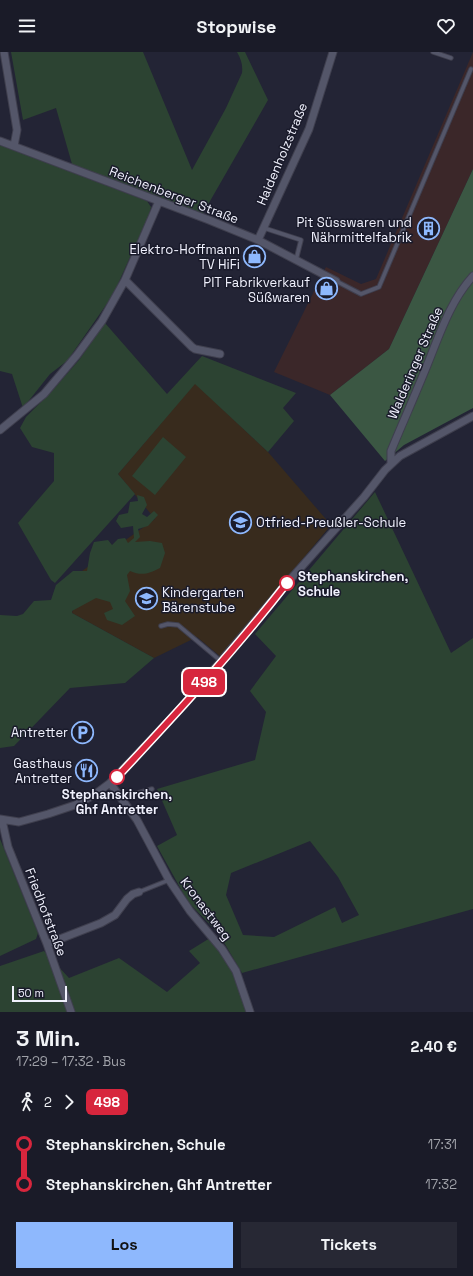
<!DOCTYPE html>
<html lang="de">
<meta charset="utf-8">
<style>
body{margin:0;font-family:"Space Grotesk",sans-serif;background:#272834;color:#f1f3f6;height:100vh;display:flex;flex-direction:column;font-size:15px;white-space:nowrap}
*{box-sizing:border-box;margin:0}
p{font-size:13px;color:#9fa1a8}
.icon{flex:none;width:22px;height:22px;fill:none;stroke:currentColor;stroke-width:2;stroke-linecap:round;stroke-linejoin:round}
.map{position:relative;height:960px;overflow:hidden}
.panel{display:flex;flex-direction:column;background:#1a1b28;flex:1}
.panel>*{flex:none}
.badge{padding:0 8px;border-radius:6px;font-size:14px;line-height:26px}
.scale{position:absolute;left:12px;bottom:10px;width:55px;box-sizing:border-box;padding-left:4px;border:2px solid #f0f1fd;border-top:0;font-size:11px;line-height:14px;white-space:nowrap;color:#f0f1fd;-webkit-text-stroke:3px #1a1b2b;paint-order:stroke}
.map>.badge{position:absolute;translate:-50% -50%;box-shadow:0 0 0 2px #fff}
.legs{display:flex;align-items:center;gap:6px;height:44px;padding:0 16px;font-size:13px}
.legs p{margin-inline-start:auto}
.headline{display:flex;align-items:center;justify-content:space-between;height:68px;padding:0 16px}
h1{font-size:22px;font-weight:800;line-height:30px}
.primary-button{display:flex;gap:8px;margin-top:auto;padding:8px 16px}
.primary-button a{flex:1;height:46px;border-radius:0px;background:#8eb8fd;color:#111;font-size:16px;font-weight:800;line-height:46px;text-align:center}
.primary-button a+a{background:#272834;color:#f1f3f6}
ul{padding:0 16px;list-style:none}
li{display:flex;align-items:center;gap:14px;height:40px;font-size:15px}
li i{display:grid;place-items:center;width:6px;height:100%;margin:0 5px;background:currentColor}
li i::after{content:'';width:10px;height:10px;margin:-5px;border:3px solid;border-radius:50%;background:#1a1b28}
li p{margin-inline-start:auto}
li:first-child i{background:linear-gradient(#0000 50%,currentColor 0)}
li:last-child i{background:linear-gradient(currentColor 50%,#0000 0)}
header{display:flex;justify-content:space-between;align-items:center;height:52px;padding:0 16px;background:#1a1b28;font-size:18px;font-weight:800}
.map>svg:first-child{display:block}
</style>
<header><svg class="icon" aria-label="menu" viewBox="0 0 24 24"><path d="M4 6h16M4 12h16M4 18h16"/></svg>Stopwise<svg class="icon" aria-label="heart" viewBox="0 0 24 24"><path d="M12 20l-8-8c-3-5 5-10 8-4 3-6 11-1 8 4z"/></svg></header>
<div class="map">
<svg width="473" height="960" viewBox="0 0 473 960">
<rect width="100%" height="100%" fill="#232435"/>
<path fill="#3b2729" d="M473,0V117L389,297L330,343L274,320L326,215L361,232L376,227Z"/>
<path fill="#382b1d" d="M195,331L268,400L331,473L221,605L197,585L154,606L72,561L82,519L155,467L118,422Z"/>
<path fill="#2c4332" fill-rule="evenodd" d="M11,0H143L192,118L226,56L242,21C243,13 241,7 237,0H245L268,48L202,163L72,112L56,56L23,68Z
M0,93L147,149L151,155L149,163L113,243L67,309L50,322L23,356L12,322L0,319Z
M105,271L167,342L202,304L296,341L283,356L294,369L268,400L195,332L118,422L135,442L55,531L51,528L18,471L54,429V401L32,395L20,376L26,365L52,339L79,308Z
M163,385L186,405L155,443L132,424Z
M375,440L451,601L473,586V857L242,921L219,882L188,850L157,794L177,783L157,737L255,708L266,660L250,639L276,604L255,582ZM310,789L338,825L359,863L342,871L335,855L274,885L243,883L226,843L231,821Z
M137,443L144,445L147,453L142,462L147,465L154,459L158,463L148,474L138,477L140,485L135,490L150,489L162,491L165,501L160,516C148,522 142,524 130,519L127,523L130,539L125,549L135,564L122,573L107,568L104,561L113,557L110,550L96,546L72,559V561L154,606L125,631L70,636L14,694L0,696V563L17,564L23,562L34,549L51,548L56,533L73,519H87L90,501L94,490L108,488L112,493L118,487L125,486L128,491L134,486L133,474L121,476L116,469L119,463L128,461L130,450L138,449Z
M0,787L38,881L36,887L0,904Z
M210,886L232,919L247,960H0V914L44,899L69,926L119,906L167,940L200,911L189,899Z"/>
<path fill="#3b5743" d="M473,117V356L404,393L385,409L330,343L389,297Z"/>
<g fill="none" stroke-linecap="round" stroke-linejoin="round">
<defs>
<path id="lane" d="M433,0L451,6
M264,176L301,188L296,208
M336,229L361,242L379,235L471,17
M161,574L168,572L178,573L222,610
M121,747L127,744L152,737
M139,840L169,828"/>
<path id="street" d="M4,0L17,78L14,94
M0,89L209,168L258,188L336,229
M258,188L309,77L333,0
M125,228L192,295L195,297L220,302
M0,378L44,342L77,303L102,269L125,228L159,149
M391,412V399C403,370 416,341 428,311C440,281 451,248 473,224
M110,731L137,768L169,828L190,859L222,897L236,919L250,960
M0,767L19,770L48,762L75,753L94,743L110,731L183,654L287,531L364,445L385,418L400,404L473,364
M2,768L8,795L47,892L71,960
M47,892L101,871L115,863L127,847L133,842L139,840"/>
</defs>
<use href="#lane" stroke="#3f3f4e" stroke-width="5.5"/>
<use href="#street" stroke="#3f3f4e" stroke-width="9"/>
<use href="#lane" stroke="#545669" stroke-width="3.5"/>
<use href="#street" stroke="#545669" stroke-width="7"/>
</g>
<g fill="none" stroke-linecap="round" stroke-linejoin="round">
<defs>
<path id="line-1" d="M117,725C176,662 234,599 287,531"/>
</defs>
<use href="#line-1" stroke="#fff" stroke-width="9"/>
<use href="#line-1" stroke="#d7263d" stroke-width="6"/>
</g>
<defs>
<symbol id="building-ring" viewBox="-11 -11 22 22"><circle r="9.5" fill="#1a1b2b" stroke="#8eb8fd" stroke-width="1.5"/><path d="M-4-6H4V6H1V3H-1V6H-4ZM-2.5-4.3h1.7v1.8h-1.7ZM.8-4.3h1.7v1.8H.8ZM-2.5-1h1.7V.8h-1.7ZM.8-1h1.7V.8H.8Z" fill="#8eb8fd"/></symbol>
<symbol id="shop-ring" viewBox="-11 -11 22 22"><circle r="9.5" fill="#1a1b2b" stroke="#8eb8fd" stroke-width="1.5"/><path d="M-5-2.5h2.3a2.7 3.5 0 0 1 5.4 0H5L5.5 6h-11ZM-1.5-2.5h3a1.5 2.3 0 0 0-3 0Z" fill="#8eb8fd"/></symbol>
<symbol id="school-ring" viewBox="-11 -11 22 22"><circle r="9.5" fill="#1a1b2b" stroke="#8eb8fd" stroke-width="1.5"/><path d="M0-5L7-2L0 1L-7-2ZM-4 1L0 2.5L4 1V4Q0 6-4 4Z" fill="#8eb8fd"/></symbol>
<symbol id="parking-ring" viewBox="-11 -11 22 22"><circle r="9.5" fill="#1a1b2b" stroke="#8eb8fd" stroke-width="1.5"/><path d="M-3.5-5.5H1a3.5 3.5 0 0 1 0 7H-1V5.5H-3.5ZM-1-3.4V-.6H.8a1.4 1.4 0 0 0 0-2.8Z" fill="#8eb8fd"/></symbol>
<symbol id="restaurant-ring" viewBox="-11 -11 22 22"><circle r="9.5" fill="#1a1b2b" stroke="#8eb8fd" stroke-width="1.5"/><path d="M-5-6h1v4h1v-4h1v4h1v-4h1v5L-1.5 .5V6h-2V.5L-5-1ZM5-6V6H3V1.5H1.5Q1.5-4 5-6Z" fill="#8eb8fd"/></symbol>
</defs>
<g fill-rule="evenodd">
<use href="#building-ring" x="416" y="164" width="25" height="25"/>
<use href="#shop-ring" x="242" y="192" width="25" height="25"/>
<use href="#shop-ring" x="314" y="224" width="25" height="25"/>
<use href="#school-ring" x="228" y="458" width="25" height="25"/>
<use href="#school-ring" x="134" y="534" width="25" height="25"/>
<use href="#parking-ring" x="70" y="668" width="25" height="25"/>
<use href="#restaurant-ring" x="74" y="706" width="25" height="25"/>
</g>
<g fill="#fff" stroke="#d7263d" stroke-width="2">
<circle cx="287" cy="531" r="7"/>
<circle cx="117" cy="725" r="7"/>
</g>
<g text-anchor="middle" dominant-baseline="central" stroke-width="3" stroke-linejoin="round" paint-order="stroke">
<g font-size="13" fill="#f0f1fd" stroke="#1a1b2b">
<text transform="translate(282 102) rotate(-67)">Haidenholzstraße</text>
<text transform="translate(174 143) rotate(21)">Reichenberger Straße</text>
<text transform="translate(415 311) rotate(-67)">Walderinger Straße</text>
<text transform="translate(206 857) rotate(53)">Kronastweg</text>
<text transform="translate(46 860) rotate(69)">Friedhofstraße</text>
</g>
<g font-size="13" fill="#f0f1fd" stroke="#1a1b2b" text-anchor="end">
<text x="412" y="170">Pit Süsswaren und<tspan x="412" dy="15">Nährmittelfabrik</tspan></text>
<text x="240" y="197">Elektro-Hoffmann<tspan x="240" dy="15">TV HiFi</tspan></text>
<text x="310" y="230">PIT Fabrikverkauf<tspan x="310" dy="15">Süßwaren</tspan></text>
<text x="256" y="470" text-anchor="start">Otfried-Preußler-Schule</text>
<text x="162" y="540" text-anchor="start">Kindergarten<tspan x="162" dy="15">Bärenstube</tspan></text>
<text x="68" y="680">Antretter</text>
<text x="72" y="711">Gasthaus<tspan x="72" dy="15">Antretter</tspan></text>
</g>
<g font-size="13" font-weight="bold" fill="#f0f1fd" stroke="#1a1b2b" text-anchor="start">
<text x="298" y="524">Stephanskirchen,<tspan x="298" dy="15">Schule</tspan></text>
<text x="117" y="742" text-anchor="middle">Stephanskirchen,<tspan x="117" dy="15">Ghf Antretter</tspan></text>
</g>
</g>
</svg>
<div class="scale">50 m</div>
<b class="badge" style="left:204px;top:630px;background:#d7263d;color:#fff">498</b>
</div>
<section class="panel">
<div class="headline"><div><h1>3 Min.</h1><p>17:29 – 17:32 · Bus</p></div><b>2.40 €</b></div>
<div class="legs"><svg class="icon" aria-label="walk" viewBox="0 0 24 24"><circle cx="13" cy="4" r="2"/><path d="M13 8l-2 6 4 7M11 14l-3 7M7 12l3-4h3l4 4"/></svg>2<svg class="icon" aria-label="forward" viewBox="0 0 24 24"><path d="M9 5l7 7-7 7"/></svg><b class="badge" style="background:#d7263d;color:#fff">498</b></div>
<ul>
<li><i style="color:#d7263d"></i><b>Stephanskirchen, Schule</b><p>17:31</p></li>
<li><i style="color:#d7263d"></i><b>Stephanskirchen, Ghf Antretter</b><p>17:32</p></li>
</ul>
<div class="primary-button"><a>Los</a><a>Tickets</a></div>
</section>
